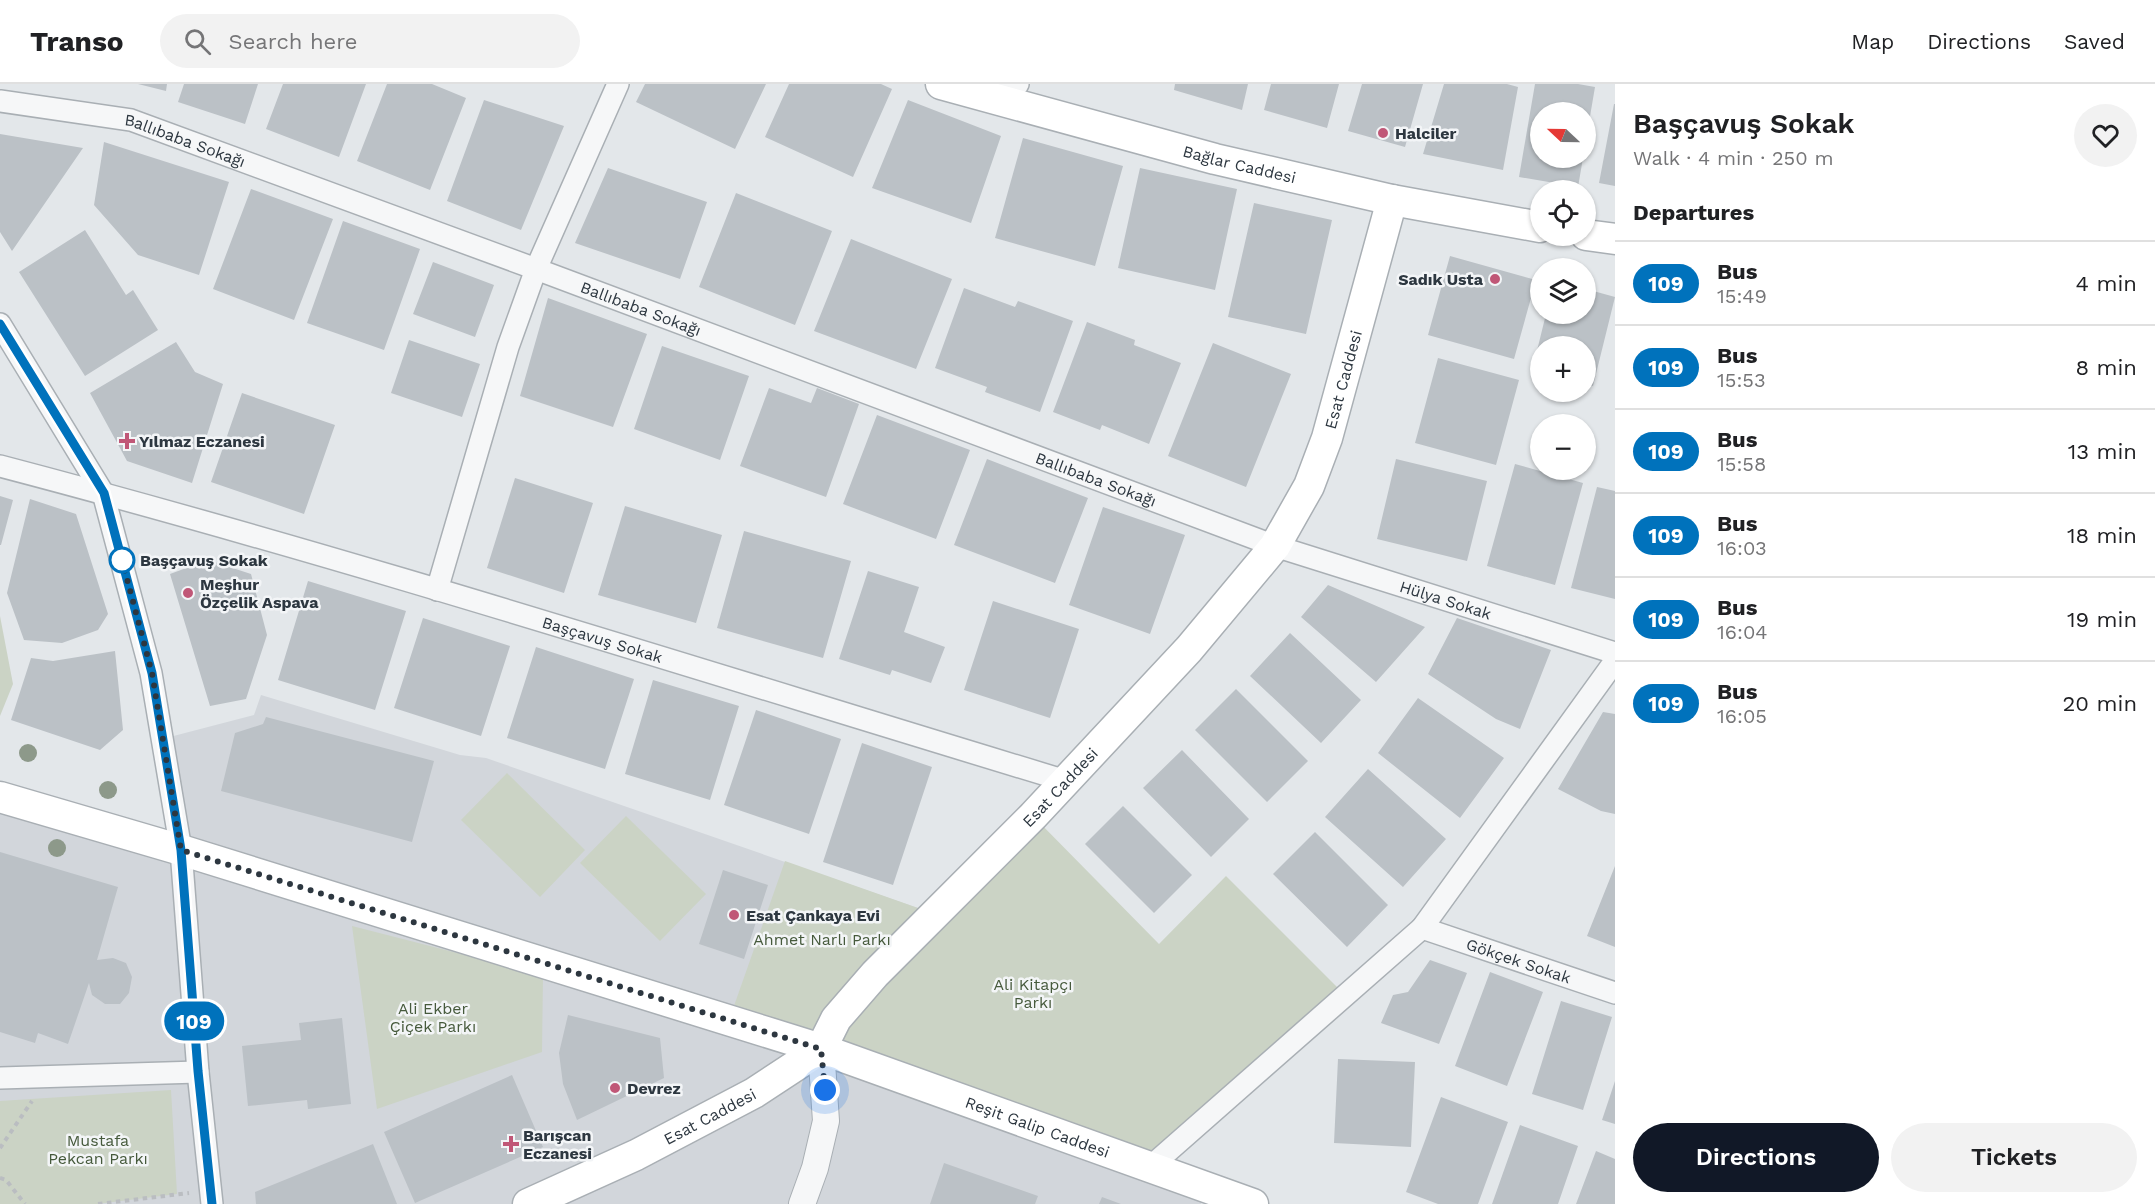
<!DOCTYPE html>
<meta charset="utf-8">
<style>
body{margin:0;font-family:"Work Sans",sans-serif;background:#f2f2f2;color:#202124;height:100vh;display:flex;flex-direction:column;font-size:22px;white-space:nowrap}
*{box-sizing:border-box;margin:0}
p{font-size:20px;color:#757577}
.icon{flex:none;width:33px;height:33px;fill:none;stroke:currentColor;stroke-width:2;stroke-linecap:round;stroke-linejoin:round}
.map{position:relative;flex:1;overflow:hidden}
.panel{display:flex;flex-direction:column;background:#fff;width:540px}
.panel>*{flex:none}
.badge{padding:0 12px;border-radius:20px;font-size:21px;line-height:39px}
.needle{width:39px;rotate:292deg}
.tools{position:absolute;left:1530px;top:18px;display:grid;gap:12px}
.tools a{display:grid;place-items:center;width:66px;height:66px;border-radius:50%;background:#fff;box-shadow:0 2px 4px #0004;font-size:30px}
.you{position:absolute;width:30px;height:30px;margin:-15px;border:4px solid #fff;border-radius:50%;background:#1a73e8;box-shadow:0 0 0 9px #1a73e833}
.map>.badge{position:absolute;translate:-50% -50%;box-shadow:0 0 0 3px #fff}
h2{padding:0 18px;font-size:22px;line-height:54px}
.round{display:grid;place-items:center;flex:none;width:63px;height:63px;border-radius:32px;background:#f2f2f2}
.headline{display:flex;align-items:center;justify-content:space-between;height:102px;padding:0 18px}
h1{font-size:28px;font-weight:600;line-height:45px}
.primary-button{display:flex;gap:12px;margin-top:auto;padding:12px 18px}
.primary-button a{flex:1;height:69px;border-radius:36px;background:#111827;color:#fff;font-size:24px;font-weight:600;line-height:69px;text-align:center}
.primary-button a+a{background:#f2f2f2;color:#202124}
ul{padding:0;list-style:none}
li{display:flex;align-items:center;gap:18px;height:84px;padding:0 18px;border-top:2px solid #e0e0e0}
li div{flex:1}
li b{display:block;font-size:22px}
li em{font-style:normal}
li .badge{min-width:66px;font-weight:700;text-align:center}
header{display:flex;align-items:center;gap:36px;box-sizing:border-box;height:84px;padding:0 30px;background:#fff;border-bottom:2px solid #e0e0e0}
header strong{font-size:28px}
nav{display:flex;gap:33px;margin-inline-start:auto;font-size:21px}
.search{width:420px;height:54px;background:#f2f2f2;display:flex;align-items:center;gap:15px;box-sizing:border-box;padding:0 21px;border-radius:33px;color:#757577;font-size:22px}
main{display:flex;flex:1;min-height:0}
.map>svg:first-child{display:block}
</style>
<header>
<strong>Transo</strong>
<div class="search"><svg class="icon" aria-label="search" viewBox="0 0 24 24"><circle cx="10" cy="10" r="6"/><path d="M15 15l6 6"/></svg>Search here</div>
<nav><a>Map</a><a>Directions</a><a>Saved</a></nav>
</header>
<main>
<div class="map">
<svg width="1615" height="1120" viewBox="0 0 1615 1120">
<rect width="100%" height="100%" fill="#e3e7ea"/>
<path fill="#d2d6db" d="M261,611L460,671L486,674L935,830L875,890L1207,1104L1201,1120H0V713L180,766L162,655L254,631Z"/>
<path fill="#cbd3c5" d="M0,532L13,600L0,632Z
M507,689L585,766L540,813L461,736Z
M626,732L706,810L660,857L580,779Z
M1033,732L1159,860L1226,792L1345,911L1149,1084L729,936L785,777L935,830Z
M352,842L543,891L542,968L377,1025Z
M171,1006L177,1110L97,1120H0V1017Z"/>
<path fill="#bbc1c6" d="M138,0H167L166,7Z
M184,0H258L245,40L178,18Z
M283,0H366L339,73L266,45Z
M387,0H432L466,14L430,106L357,77Z
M645,0H766L735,65L636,18Z
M789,0H881L892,5L853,93L765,53Z
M1175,0H1248L1242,26L1174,6Z
M1271,0H1339L1327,44L1264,26Z
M1362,0H1423L1405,63L1348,47Z
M1444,0H1507L1518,3L1503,86L1423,70Z
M1535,0H1578L1595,3L1587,50L1586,28H1540V74H1583L1578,103L1519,93Z
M484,16L564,42L521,146L447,117Z
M908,16L1001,52L971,139L872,104Z
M1614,20H1615V102L1599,99Z
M0,50L83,64L12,167L0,148Z
M1023,54L1123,82L1095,182L995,154Z
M104,58L229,98L199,191L138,171L94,121Z
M608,84L707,118L680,195L575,159Z
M1140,84L1237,105L1215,206L1118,184Z
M251,105L333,135L294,236L213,205Z
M736,109L832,147L795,241L699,203Z
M1254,119L1332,136L1306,250L1228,233Z
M343,137L420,165L384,266L307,239Z
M85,146L126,211L133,206L158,246L85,292L19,188Z
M851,155L952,195L916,285L814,247Z
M1450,172L1536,196L1514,275L1428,251Z
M433,178L494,201L475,253L413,230Z
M964,204L1015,223L1018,217L1073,237L1040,328L985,308L987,303L935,284Z
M1586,205L1615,213L1593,302L1586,300V262H1540V289L1532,287L1546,230H1586Z
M548,214L647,250L613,343L520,312Z
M1087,238L1135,256L1134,261L1181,279L1149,360L1102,341L1100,346L1053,328Z
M409,256L480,280L462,333L391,309Z
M176,258L195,288L223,300L192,399L127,377L90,309Z
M1213,259L1291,290L1246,403L1168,372Z
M662,262L749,292L720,376L634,345Z
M1438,274L1519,296L1496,381L1415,359Z
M769,304L811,319L817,304L859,320L826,413L740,382Z
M242,309L335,341L304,430L211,398Z
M877,331L970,366L936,455L843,420Z
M987,375L1088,414L1055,499L954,461Z
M1396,375L1487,397L1467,477L1377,455Z
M1515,380L1583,399L1555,501L1487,482Z
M515,394L593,419L564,509L487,484Z
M1597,403L1615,407V515L1571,504Z
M0,412L13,416L1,461H0Z
M30,415L76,430L108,530L98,546L62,559L24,556L7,509Z
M625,422L722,451L696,539L598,511Z
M1103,423L1185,451L1150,550L1069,521Z
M744,447L851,477L823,574L717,544Z
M208,476L251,490L267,551L246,615L210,622L170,490Z
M868,487L919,503L904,548L945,563L931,599L892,586L890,591L839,575Z
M308,497L406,527L375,626L278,596Z
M1328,501L1425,543L1376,598L1301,533Z
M993,517L1079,545L1050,634L964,606Z
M423,534L510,562L481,652L394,624Z
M1457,534L1551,566L1520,645L1496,635L1428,590Z
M1290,549L1361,616L1321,659L1250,592Z
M536,563L634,595L605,685L507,654Z
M115,567L123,646L100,666L11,636L31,574L53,577Z
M653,596L739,622L710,716L625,690Z
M1236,605L1308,677L1267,718L1195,646Z
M1418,614L1504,674L1460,734L1378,669Z
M756,626L841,655L809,750L724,721Z
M1603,628L1615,630V730L1601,727L1558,705Z
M266,633L434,677L412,758L221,707L235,649L263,640Z
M862,659L932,683L893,801L823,778Z
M1182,666L1249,735L1211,773L1143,704Z
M1368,685L1446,755L1403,803L1325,733Z
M1123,722L1192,791L1154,829L1085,760Z
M1315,748L1388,821L1347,863L1273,790Z
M0,768L118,803L97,876L113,874L126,879L132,893L129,909L120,920H105L92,911L89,899L68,960L38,949L35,959L0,948Z
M1615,782V863L1587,852Z
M723,786L768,801L744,875L699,860Z
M1430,876L1467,889L1439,960L1381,939L1393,911L1408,908Z
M1490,888L1543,908L1507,1002L1455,982Z
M1561,917L1612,933L1583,1026L1532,1010Z
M568,931L660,954L664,994L577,1036L563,1000L559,969Z
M342,934L351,1020L308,1025L307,1016L248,1022L242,962L301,956L299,939Z
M1338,975L1415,978L1411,1063L1334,1059Z
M512,991L543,1063L415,1119L384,1048Z
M1615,997V1040L1602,1036Z
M1441,1013L1508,1038L1478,1120H1438L1406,1108Z
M1520,1041L1578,1062L1558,1120H1492Z
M373,1060L397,1120H256L255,1108Z
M1596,1067L1615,1075V1120H1576Z
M944,1079L1038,1112L1035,1120H930Z
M1102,1113L1121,1120H1099Z"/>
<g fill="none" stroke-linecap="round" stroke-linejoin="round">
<defs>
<g id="minor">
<path d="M991,15L1018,0"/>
<path id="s1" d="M0,17L131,36L536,185L1275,462L1615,569"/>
<path d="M0,240L103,409L151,589L181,766L198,988L212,1120"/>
<path id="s2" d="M0,382C358,476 712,590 1066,697"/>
<path d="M437,506L508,263L536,185L618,0"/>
<path id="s3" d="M1422,844L1615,909"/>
<path d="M0,994L198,988"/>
<path d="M1149,1084L1422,844L1615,577"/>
</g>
<path id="tertiary" d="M802,1120L815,1084L826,1037L821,965"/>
<g id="secondary">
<path id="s4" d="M941,0L1215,75L1392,116L1540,143"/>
<path d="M1586,151L1615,155"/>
<path id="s5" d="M0,713L181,766L821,965L1253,1120"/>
<path id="s6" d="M528,1120L636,1071L754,1009L821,965L836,935L875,890L1033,732L1189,565L1275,462L1309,402L1327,354L1392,116"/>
</g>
</defs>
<use href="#minor" stroke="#a9afb4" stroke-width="24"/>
<use href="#tertiary" stroke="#a9afb4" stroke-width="28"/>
<use href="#secondary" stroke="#a9afb4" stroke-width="33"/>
<path stroke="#babdc1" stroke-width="4" stroke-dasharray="4.5 4.5" stroke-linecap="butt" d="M0,1064L32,1017
M0,1094L6,1096L25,1120
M98,1120L189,1109"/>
<use href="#minor" stroke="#f6f7f8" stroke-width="21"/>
<use href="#tertiary" stroke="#f6f7f8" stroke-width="26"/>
<use href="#secondary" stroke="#fff" stroke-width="30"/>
</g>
<g fill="#8d998a">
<circle cx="28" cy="669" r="9"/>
<circle cx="108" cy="706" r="9"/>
<circle cx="57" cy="764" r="9"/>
</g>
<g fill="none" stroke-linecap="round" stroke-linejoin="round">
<defs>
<path id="line" d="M0,240L104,409L152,589L181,766L198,987L212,1120"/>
</defs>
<use href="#line" stroke="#fff" stroke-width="14"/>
<use href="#line" stroke="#0072bc" stroke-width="9"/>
<path stroke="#2d3740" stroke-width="6" stroke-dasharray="0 10.8" d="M122,476L152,589L181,766L821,965L825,1006"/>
</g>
<g fill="#c05777" stroke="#f3f5f7" stroke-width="2">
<circle cx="1383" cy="49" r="6"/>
<circle cx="1495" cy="195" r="6"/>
<path d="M124 348h6v6h6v6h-6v6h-6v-6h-6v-6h6z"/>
<circle cx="188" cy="509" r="6"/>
<circle cx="734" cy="831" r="6"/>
<circle cx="615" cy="1004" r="6"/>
<path d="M508 1051h6v6h6v6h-6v6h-6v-6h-6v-6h6z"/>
</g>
<circle fill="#fff" stroke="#0072bc" stroke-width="3" cx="122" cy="476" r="12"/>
<g text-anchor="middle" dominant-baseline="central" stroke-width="5" stroke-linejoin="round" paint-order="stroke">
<g font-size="16" font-weight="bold" fill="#2d3740" stroke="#f3f5f7" text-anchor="start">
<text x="1395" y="49">Halciler</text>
<text x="1483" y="195" text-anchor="end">Sadık Usta</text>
<text x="139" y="357">Yılmaz Eczanesi</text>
<text x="200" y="500">Meşhur<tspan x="200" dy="18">Özçelik Aspava</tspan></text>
<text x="746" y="831">Esat Çankaya Evi</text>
<text x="627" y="1004">Devrez</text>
<text x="523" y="1051">Barışcan<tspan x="523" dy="18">Eczanesi</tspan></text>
</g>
<g font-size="16" fill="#2d3740" stroke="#f3f5f7">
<text stroke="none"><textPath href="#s1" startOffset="190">Ballıbaba Sokağı</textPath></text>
<text stroke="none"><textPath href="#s4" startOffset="309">Bağlar Caddesi</textPath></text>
<text stroke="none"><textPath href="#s1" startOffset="676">Ballıbaba Sokağı</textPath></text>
<text stroke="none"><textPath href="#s6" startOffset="1192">Esat Caddesi</textPath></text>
<text stroke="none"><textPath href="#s1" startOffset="1162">Ballıbaba Sokağı</textPath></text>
<text stroke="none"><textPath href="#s1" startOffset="1532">Hülya Sokak</textPath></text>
<text stroke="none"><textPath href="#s2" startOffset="627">Başçavuş Sokak</textPath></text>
<text stroke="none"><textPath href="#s6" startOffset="688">Esat Caddesi</textPath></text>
<text stroke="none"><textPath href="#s3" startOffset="102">Gökçek Sokak</textPath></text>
<text stroke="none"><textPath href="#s6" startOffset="202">Esat Caddesi</textPath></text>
<text stroke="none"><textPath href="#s5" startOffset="1089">Reşit Galip Caddesi</textPath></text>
</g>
<g font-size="16" font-weight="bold" fill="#2d3740" stroke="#f3f5f7" text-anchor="start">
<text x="140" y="476">Başçavuş Sokak</text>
</g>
<g font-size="16" fill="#465a3c" stroke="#f3f5f7">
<text x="822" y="855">Ahmet Narlı Parkı</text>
<text x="1033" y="900">Ali Kitapçı<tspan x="1033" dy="18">Parkı</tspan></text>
<text x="433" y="924">Ali Ekber<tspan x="433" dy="18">Çiçek Parkı</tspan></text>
<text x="98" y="1056">Mustafa<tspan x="98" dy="18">Pekcan Parkı</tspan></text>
</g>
</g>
</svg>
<div class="tools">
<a><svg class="needle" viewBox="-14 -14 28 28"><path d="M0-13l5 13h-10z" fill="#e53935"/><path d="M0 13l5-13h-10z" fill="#757577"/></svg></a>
<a><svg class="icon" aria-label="locate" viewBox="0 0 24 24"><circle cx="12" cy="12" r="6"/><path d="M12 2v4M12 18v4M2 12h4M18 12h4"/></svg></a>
<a><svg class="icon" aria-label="layers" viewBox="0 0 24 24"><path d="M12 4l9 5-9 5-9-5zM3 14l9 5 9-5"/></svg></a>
<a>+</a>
<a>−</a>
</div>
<div class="you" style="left:825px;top:1006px"></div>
<b class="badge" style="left:194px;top:937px;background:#0072bc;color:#fff">109</b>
</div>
<section class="panel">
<div class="headline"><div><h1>Başçavuş Sokak</h1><p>Walk · 4 min · 250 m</p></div><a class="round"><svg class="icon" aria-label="heart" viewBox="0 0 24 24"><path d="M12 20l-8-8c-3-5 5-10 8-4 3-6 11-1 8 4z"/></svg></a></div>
<h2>Departures</h2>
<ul>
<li><span class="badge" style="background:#0072bc;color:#fff">109</span><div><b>Bus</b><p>15:49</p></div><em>4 min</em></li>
<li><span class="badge" style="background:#0072bc;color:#fff">109</span><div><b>Bus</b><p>15:53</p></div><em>8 min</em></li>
<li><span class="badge" style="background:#0072bc;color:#fff">109</span><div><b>Bus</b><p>15:58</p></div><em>13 min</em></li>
<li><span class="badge" style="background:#0072bc;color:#fff">109</span><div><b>Bus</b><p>16:03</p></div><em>18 min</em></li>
<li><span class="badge" style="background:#0072bc;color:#fff">109</span><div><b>Bus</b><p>16:04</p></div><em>19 min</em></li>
<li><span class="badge" style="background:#0072bc;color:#fff">109</span><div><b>Bus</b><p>16:05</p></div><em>20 min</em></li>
</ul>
<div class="primary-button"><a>Directions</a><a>Tickets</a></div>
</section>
</main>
